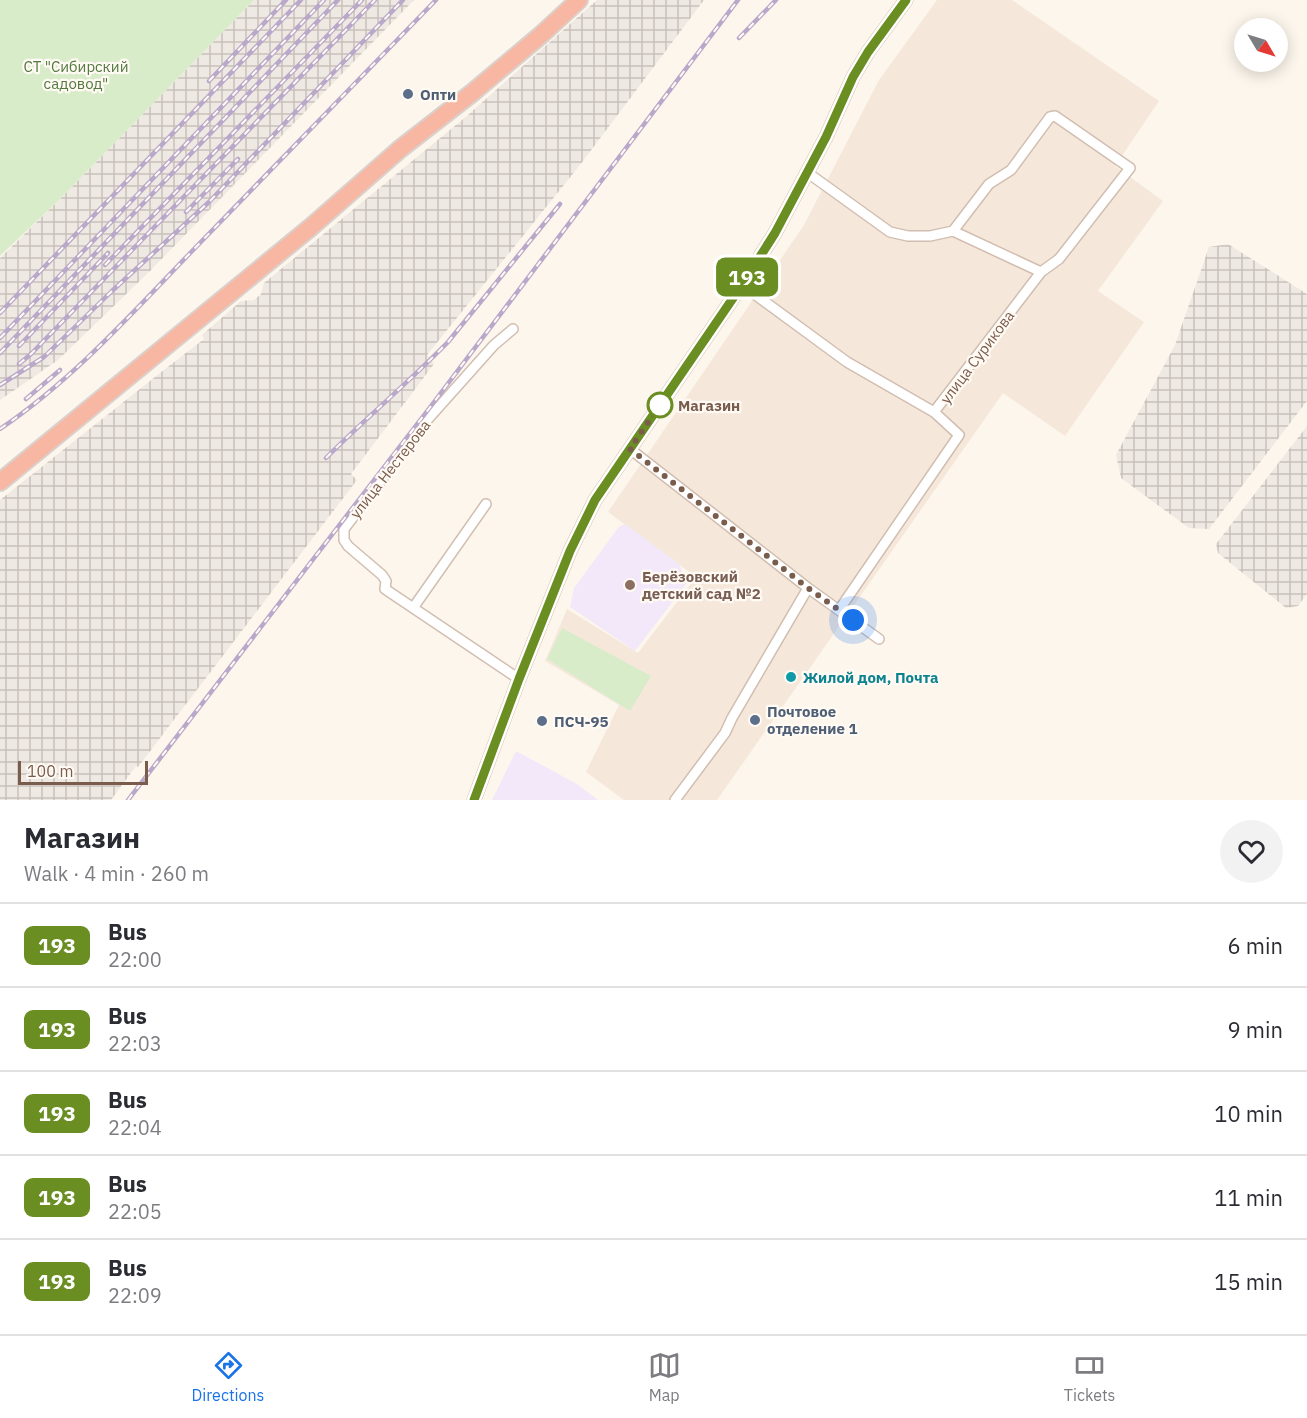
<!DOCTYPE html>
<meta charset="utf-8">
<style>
body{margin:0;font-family:"IBM Plex Sans",sans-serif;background:#f2f2f3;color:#2b2b33;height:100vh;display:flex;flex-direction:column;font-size:22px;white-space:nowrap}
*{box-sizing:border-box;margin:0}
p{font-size:20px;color:#7c7c81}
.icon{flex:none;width:33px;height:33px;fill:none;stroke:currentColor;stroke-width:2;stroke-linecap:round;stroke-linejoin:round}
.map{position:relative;height:800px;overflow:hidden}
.sheet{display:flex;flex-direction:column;background:#fff;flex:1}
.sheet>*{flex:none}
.badge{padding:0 12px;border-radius:9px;font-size:21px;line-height:39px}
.needle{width:39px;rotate:128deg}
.tools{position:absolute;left:1234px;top:18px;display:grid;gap:12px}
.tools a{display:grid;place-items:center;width:54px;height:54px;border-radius:50%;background:#fff;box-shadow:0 3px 15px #0003;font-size:30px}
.scale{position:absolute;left:18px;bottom:15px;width:130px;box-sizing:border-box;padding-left:6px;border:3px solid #7a5c4d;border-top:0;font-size:16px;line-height:21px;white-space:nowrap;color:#7a5c4d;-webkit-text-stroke:4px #fffaf3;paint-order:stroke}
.you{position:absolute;width:30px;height:30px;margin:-15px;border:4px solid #fff;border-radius:50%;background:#1a73e8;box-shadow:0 0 0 9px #1a73e833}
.map>.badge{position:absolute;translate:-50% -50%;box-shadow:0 0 0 3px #fff}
.round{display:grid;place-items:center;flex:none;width:63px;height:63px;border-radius:32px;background:#f2f2f3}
.headline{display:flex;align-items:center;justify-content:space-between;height:102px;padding:0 24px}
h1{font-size:28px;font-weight:700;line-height:45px}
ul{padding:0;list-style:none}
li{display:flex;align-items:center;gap:18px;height:84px;padding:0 24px;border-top:2px solid #e1e1e2}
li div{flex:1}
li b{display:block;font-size:22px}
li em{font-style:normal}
li .badge{min-width:66px;font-weight:700;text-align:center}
.tabs{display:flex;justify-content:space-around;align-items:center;height:84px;border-top:2px solid #e1e1e2;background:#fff;font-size:16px;color:#7c7c81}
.tabs a{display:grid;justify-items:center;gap:3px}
.tabs .active{color:#1a73e8}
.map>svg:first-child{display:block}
</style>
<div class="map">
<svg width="1307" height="800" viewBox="0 0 1307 800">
<defs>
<pattern id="industrial-grid" width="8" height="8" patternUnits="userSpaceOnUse" patternTransform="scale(1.5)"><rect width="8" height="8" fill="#efe9e4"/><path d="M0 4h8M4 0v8" fill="none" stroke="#c7c0bb"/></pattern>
</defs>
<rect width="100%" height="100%" fill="#fdf6ec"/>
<path fill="#f5e8da" d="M937,0H1012L1159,101L1115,166L1163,201L1098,291L1144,322L1065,436L1003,393L717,800H624L586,772L619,705L545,661L567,609L638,653L696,577L608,512L804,225L879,80Z"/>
<path fill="url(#industrial-grid)" d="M254,0H414L149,272L58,360L0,400V258L58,201Z
M597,0H704L580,165L427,355L434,364L351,474L357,480L138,767L136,766L111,800H0V500L160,373L204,339L202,335L241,301L254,300L261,294L264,283L468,115Z
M1228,244L1307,294V401L1209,529L1189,528L1121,478L1116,455L1175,345L1209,247Z
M1307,426V594L1298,606L1286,608L1218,553L1216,544Z"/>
<path fill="#f3e8fa" d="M625,524L679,564L687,583L635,651L570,607L574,588L618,528L620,526Z
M516,751L577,784L598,800H492Z"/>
<path fill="#d8ecc9" d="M0,0H254L58,201L0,256Z
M562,628L651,676L630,711L547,659Z"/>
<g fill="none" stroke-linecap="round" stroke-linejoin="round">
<defs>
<path id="street" d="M808,173L890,232L908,236H930L953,231L1041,272
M742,285L847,362L934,412
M513,329L494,345L428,419L344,529V540L348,546L382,575L386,581L385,589L519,679
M630,449L808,588L879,639
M413,608L486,504
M839,610L959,435L934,412L1041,272L1059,259L1130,168L1055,116L1050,117L1011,170L989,184L953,231
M675,800L725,733L732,718L808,588"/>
<path id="secondary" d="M474,800L519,679L570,551L595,500L742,285L775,233L826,137L853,77L868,52L906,0"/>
<path id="highway" d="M0,482L311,227L400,149L472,93L541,35L579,0"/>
</defs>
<use href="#street" stroke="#d1beb0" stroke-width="12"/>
<use href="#secondary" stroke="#d6c0b0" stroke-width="15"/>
<use href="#highway" stroke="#dad1cd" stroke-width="20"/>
<use href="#street" stroke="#fff" stroke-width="9"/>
<use href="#secondary" stroke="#fff" stroke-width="12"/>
<use href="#highway" stroke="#f7b7a3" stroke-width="16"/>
<defs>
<path id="rail" d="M739,38L776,0
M209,81L286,0
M186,212L238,159
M105,265L362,0
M0,313L301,0
M0,338L324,0
M19,346L108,253
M0,353L338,0
M19,364L31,354L375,0
M0,385L44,357L112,291L209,202L403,0
M26,399L60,370
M0,429C74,379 134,311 196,247C276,165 356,82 436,0
M326,458C366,418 409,382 448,342L560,204
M128,800L431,406L738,0"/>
</defs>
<use href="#rail" stroke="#b9a8c9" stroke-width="4.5"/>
<use href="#rail" stroke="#fffaf3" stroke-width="2" stroke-dasharray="7" stroke-linecap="butt"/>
</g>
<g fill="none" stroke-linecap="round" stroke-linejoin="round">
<defs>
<path id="line" d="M474,800L519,679L570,551L595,500L742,285L775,233L826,137L853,77L868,52L906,0"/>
</defs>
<use href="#line" stroke="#fff" stroke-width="14"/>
<use href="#line" stroke="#6b8e23" stroke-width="9"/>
<path stroke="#7a5c4d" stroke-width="6" stroke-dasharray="0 10.8" d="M660,405L630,449L808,588L853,620"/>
</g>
<g fill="#5c6f8a" stroke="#fffaf3" stroke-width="2">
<circle cx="408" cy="94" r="6"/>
<circle cx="755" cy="720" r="6"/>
<circle cx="542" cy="721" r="6"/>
</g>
<circle fill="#fff" stroke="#6b8e23" stroke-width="3" cx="660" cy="405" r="12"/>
<circle fill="#8d6e63" stroke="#fffaf3" stroke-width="2" cx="630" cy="585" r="6"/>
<circle fill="#0f9aa8" stroke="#fffaf3" stroke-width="2" cx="791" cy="677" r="6"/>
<g text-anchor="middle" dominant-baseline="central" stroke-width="4.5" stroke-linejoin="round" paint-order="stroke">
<g font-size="15" fill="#537a41" stroke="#fffaf3">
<text x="76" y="66">СТ "Сибирский<tspan x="76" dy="17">садовод"</tspan></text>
</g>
<g font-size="15" font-weight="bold" fill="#4e5e75" stroke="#fffaf3" text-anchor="start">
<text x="420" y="94">Опти</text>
<text x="767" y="711">Почтовое<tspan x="767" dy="17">отделение 1</tspan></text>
<text x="554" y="721">ПСЧ-95</text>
</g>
<g font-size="15" fill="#7a5c4d" stroke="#fffaf3">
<text transform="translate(977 357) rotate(-53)">улица Сурикова</text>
<text transform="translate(390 469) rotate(-52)">улица Нестерова</text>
</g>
<g font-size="15" font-weight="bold" fill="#7a5c4d" stroke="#fffaf3" text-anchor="start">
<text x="678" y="405">Магазин</text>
</g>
<g font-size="15" font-weight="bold" fill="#785e54" stroke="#fffaf3" text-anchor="start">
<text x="642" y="576">Берёзовский<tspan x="642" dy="17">детский сад №2</tspan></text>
</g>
<g font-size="15" font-weight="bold" fill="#0d838f" stroke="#fffaf3" text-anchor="start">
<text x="803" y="677">Жилой дом, Почта</text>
</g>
</g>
</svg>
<div class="tools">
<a><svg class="needle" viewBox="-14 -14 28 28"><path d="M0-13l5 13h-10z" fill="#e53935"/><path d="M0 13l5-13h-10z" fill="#7c7c81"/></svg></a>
</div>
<div class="scale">100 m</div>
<div class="you" style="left:853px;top:620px"></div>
<b class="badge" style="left:747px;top:277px;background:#6b8e23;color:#fff">193</b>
</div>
<section class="sheet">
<div class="headline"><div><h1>Магазин</h1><p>Walk · 4 min · 260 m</p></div><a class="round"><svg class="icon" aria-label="heart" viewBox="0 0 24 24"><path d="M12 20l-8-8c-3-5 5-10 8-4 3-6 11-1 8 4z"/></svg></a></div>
<ul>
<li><span class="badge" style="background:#6b8e23;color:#fff">193</span><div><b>Bus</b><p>22:00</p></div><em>6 min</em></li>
<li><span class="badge" style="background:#6b8e23;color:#fff">193</span><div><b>Bus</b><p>22:03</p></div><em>9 min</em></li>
<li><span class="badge" style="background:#6b8e23;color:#fff">193</span><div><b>Bus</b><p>22:04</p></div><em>10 min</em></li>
<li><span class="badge" style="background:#6b8e23;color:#fff">193</span><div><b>Bus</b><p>22:05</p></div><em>11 min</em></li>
<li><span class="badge" style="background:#6b8e23;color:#fff">193</span><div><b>Bus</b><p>22:09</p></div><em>15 min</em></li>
</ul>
</section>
<nav class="tabs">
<a class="active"><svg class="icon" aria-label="directions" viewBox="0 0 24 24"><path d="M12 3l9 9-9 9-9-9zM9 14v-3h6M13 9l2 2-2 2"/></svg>Directions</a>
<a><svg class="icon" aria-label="map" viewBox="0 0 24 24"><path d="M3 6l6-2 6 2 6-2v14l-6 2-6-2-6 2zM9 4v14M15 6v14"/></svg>Map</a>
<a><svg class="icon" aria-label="tickets" viewBox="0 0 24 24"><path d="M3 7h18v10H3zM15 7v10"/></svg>Tickets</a>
</nav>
